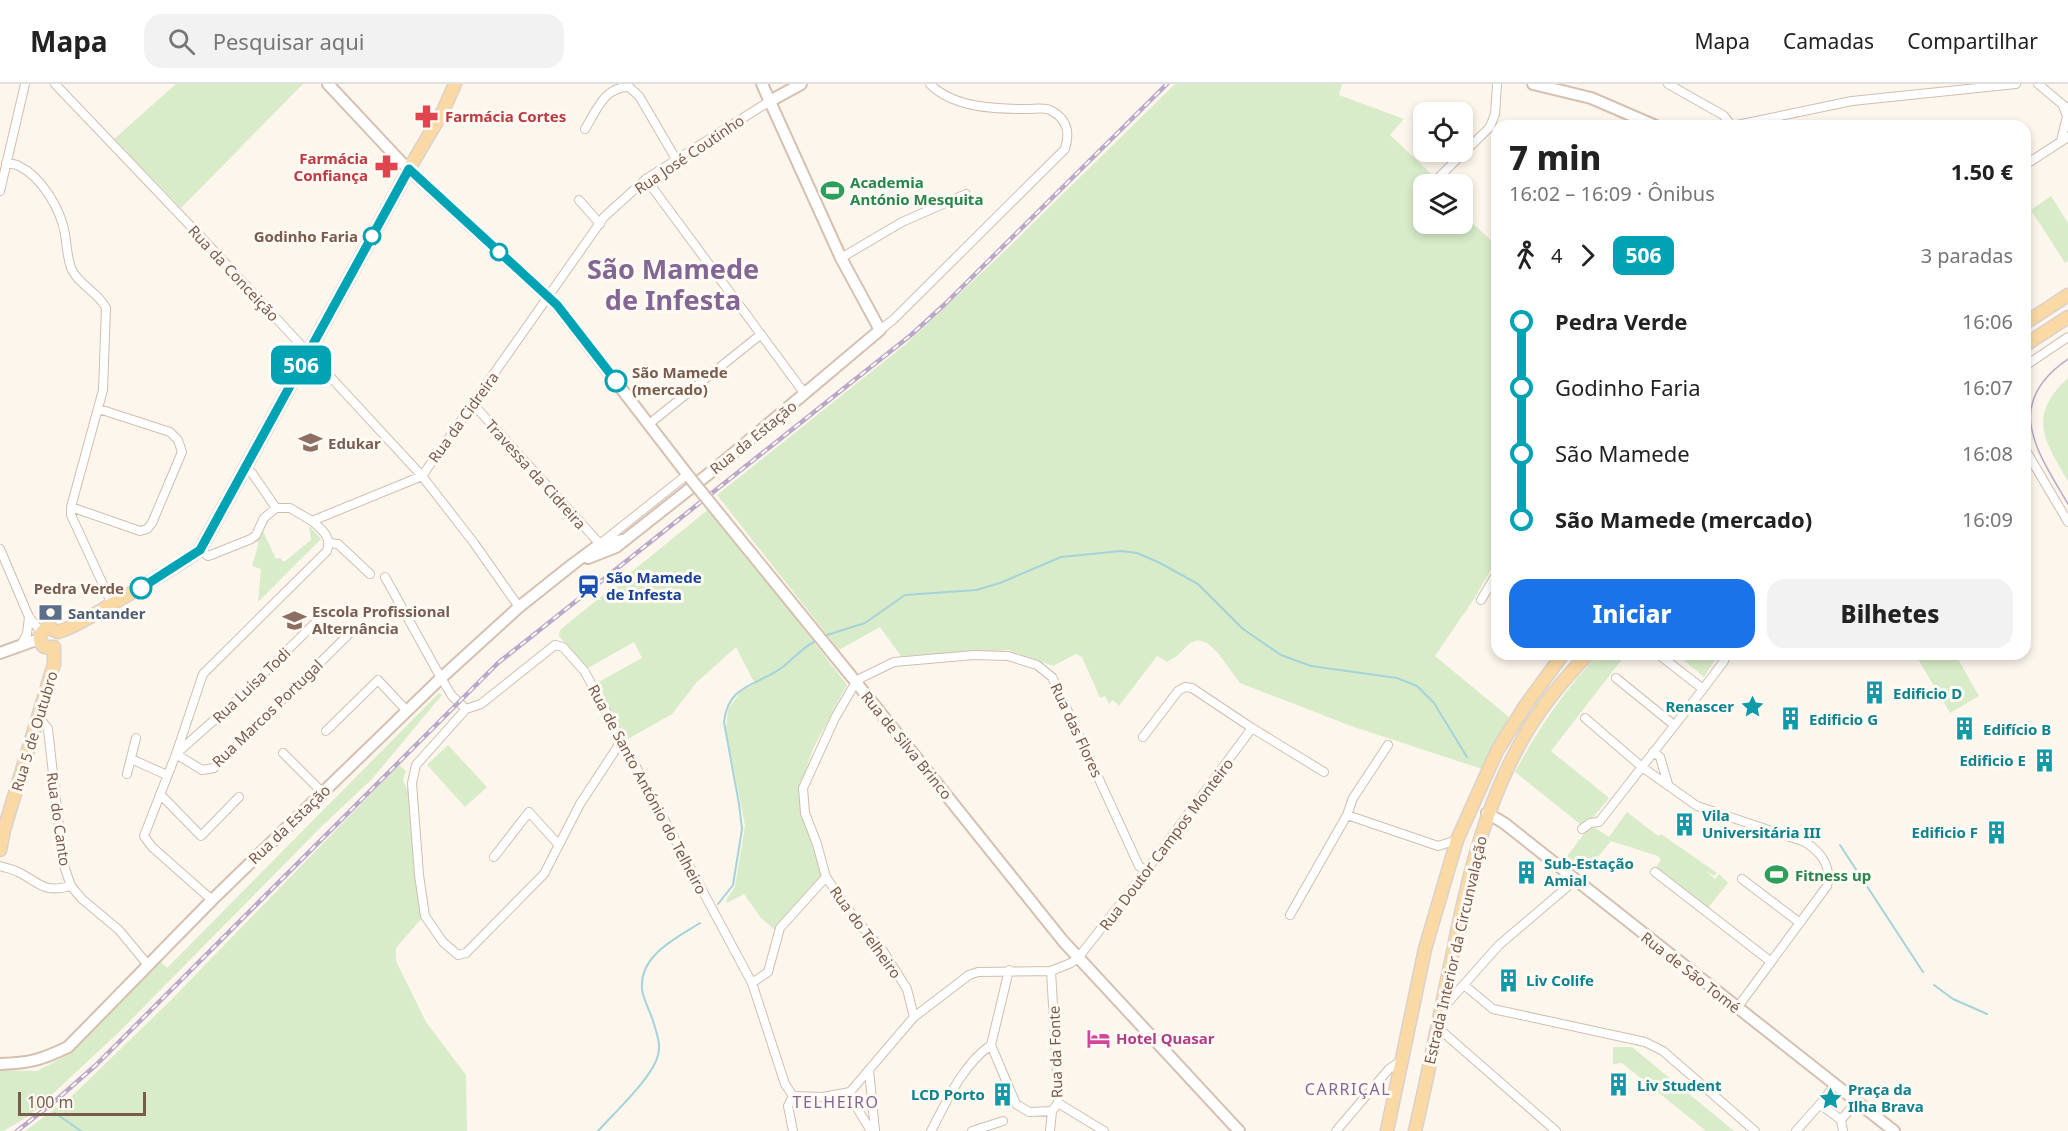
<!DOCTYPE html>
<html lang="pt">
<meta charset="utf-8">
<style>
body{margin:0;font-family:"Noto Sans",sans-serif;background:#f2f2f2;color:#222;height:100vh;display:flex;flex-direction:column;font-size:22px;white-space:nowrap}
*{box-sizing:border-box;margin:0}
p{font-size:20px;color:#767676}
.icon{flex:none;width:33px;height:33px;fill:none;stroke:currentColor;stroke-width:2;stroke-linecap:round;stroke-linejoin:round}
.map{position:relative;flex:1;overflow:hidden}
.side{position:absolute;left:1491px;top:36px;width:540px;height:540px;display:flex;flex-direction:column;background:#fff;border-radius:18px;box-shadow:0 3px 9px #0003}
.side>*{flex:none}
.badge{padding:0 12px;border-radius:9px;font-size:21px;line-height:39px}
.buttons{position:absolute;left:1413px;top:18px;display:grid;gap:12px}
.buttons a{display:grid;place-items:center;width:60px;height:60px;border-radius:12px;background:#fff;box-shadow:0 3px 9px #0003;font-size:30px}
.scale{position:absolute;left:18px;bottom:15px;width:128px;box-sizing:border-box;padding-left:6px;border:3px solid #7a5c4d;border-top:0;font-size:16px;line-height:21px;white-space:nowrap;color:#7a5c4d;-webkit-text-stroke:4px #fffaf3;paint-order:stroke}
.map>.badge{position:absolute;translate:-50% -50%;box-shadow:0 0 0 3px #fff}
.legs{display:flex;align-items:center;gap:9px;height:66px;padding:0 18px;font-size:20px}
.legs p{margin-inline-start:auto}
.overview{display:flex;align-items:center;justify-content:space-between;height:102px;padding:0 18px}
h1{font-size:33px;font-weight:800;line-height:45px}
.action{display:flex;gap:12px;margin-top:auto;padding:12px 18px}
.action a{flex:1;height:69px;border-radius:18px;background:#1a73e8;color:#fff;font-size:24px;font-weight:800;line-height:69px;text-align:center}
.action a+a{background:#f2f2f2;color:#222}
ul{padding:0 18px;list-style:none}
li{display:flex;align-items:center;gap:21px;height:66px;font-size:22px}
li i{display:grid;place-items:center;width:9px;height:100%;margin:0 8px;background:currentColor}
li i::after{content:'';width:15px;height:15px;margin:-8px;border:4px solid;border-radius:50%;background:#fff}
li p{margin-inline-start:auto}
li:first-child i{background:linear-gradient(#0000 50%,currentColor 0)}
li:last-child i{background:linear-gradient(currentColor 50%,#0000 0)}
header{display:flex;align-items:center;gap:36px;box-sizing:border-box;height:84px;padding:0 30px;background:#fff;border-bottom:2px solid #e0e0e0}
header strong{font-size:28px}
nav{display:flex;gap:33px;margin-inline-start:auto;font-size:21px}
.search{width:420px;height:54px;background:#f2f2f2;display:flex;align-items:center;gap:15px;box-sizing:border-box;padding:0 21px;border-radius:18px;color:#767676;font-size:22px}
.map>svg:first-child{display:block}
</style>
<header>
<strong>Mapa</strong>
<div class="search"><svg class="icon" aria-label="search" viewBox="0 0 24 24"><circle cx="10" cy="10" r="6"/><path d="M15 15l6 6"/></svg>Pesquisar aqui</div>
<nav><a>Mapa</a><a>Camadas</a><a>Compartilhar</a></nav>
</header>
<div class="map">
<svg width="2068" height="1047" viewBox="0 0 2068 1047">
<rect width="100%" height="100%" fill="#fdf6ec"/>
<path fill="#d8ecc9" d="M176,0H303L181,124L114,55Z
M1175,0H1342L1339,11L1404,35L1390,51L1439,97L1436,100H1424V140H1462L1463,130L1497,162V475L1474,515L1435,572L1509,633L1482,685L1351,642L1240,599L1218,569L1207,559L1198,556L1190,559L1178,571L1167,578L1157,572L1119,622L1113,616L1109,620L1105,612L1100,614L1082,573L1076,570L1053,582L1008,566L950,571L911,572L903,575L880,543L839,566L717,411L906,260L1011,161Z
M2051,112L2068,139V177L2065,179L2031,126Z
M2068,294V397C2044,356 2027,332 2068,294Z
M710,424L847,601L813,665L799,705L802,729L817,770L822,792L782,836L776,847L761,834L744,810L727,819L726,817L735,802L745,742L726,645L728,625L741,607L755,600L736,563L696,599L672,630L628,655L595,600L642,574L634,558L588,584L559,552L560,546Z
M309,442L321,455L258,518L261,485L252,482L259,458L256,459L263,447L276,475L280,474L284,478L311,456Z
M1599,570H1626L1551,667L1609,714L1592,735L1580,740L1515,688C1538,645 1565,605 1599,570Z
M1676,570H1719L1704,593Z
M1915,570H1955L1979,612L1950,629Z
M439,609L442,611L372,695L321,743L118,949L29,1032L3,1047H0V986L37,987L71,969L159,876L167,884Z
M448,661L487,703L465,723L427,681Z
M399,681L406,687L403,696L409,709L422,834L396,864V877L426,938L466,991L467,1047H25L71,1013L170,917Z
M1627,728L1658,752L1661,750L1717,789L1714,792L1706,787L1715,795L1719,790L1728,799L1708,824L1656,783L1661,776L1658,772L1611,757L1584,790L1565,775L1589,743L1592,742L1609,753Z
M1613,963H1632L1734,1047H1706L1622,979L1613,980Z"/>
<g fill="none" stroke-linecap="round" stroke-linejoin="round">
<path stroke="#a5d3da" stroke-width="2" d="M827,551L865,539L905,511L976,506L1000,499L1061,473L1121,467L1137,469L1160,479L1198,500L1243,545L1281,571L1311,582L1397,594L1417,602L1434,619L1467,673
M1840,761L1923,888
M718,820L733,801L742,745L739,720L724,638C728,599 759,602 784,582C794,574 802,564 814,558
M1934,901L1953,915L1987,930
M55,1029L81,1047
M598,1047C614,1029 653,993 658,971C661,961 657,950 654,940C651,928 643,916 642,905C639,871 677,854 700,839"/>
<defs>
<path id="street" d="M55,0L202,154L422,392L474,459L519,523
M1668,0L1723,31L1732,42
M2038,0L2068,25
M1732,42L1852,17L2016,0
M585,45C597,26 604,3 629,3L639,12L676,75
M2061,57L2067,32L2063,22
M6,79C10,80 16,80 19,82C42,93 61,126 65,150C67,162 67,175 72,186C80,202 98,208 106,224L103,306L71,423V431L112,520
M2025,81L2068,53
M1438,94L1490,43L1495,30L1497,0
M646,95L805,310
M0,107L25,0
M579,116L600,140
M841,174L902,138L966,110
M880,246L894,235L1065,65C1070,49 1068,35 1050,26C1044,23 1034,25 1027,25C996,25 953,24 930,0
M2025,282L2068,253
M473,320L600,460L688,390
M649,340L760,251
M2025,365L2068,438
M245,384L252,389L276,424
M71,423L140,447L147,445L152,439L182,368L178,356L170,348L99,325
M329,459L338,460L370,490
M0,465L29,533L41,548
M200,466L208,472L211,471L251,455L256,451L264,434L276,424H290L312,437L422,392L604,133L646,95L770,17
M385,493L441,594L452,612L466,625L481,620L555,561L563,563L585,588L752,899L785,1000L793,1012
M1481,516L1497,489
M20,563L27,550L29,533
M1658,570L1703,605
M1616,594L1674,641
M466,625L416,681L412,699L419,791L425,832L443,858L458,871L466,869L544,790L580,720L622,656
M38,632L48,645L63,779L71,802L82,815L119,846L148,881
M1585,634L1642,683L1697,722L1805,758C1821,768 1832,783 1827,802L1737,924
M326,647L378,596L406,626
M1143,653L1178,607L1185,603L1192,604L1252,644L1324,688
M1388,661L1353,714L1347,731L1438,762L1457,756
M1653,668L1660,673L1668,700
M177,669L238,615L324,530
M283,669L322,708
M176,670L202,686L214,684L352,547
M131,675L167,691
M127,690L136,654
M160,710L201,752L239,713
M1582,745L1590,739L1599,738L1703,605L1724,577L1726,570
M494,773L529,728L558,760
M0,782C6,784 13,785 18,788C42,800 42,809 71,802
M1655,788L1770,877
M1742,795L1800,839
M212,816L152,763L144,752L176,670L203,590L327,467C332,452 322,446 312,437
M1290,831L1347,731
M752,899L768,888L780,844L826,793
M1464,901L1493,925L1645,958L1663,967L1755,1047
M1443,924L1499,861L1566,804L1574,795
M914,933L907,905L883,867L854,833L826,793L817,760L805,729L803,704L835,634L853,603L861,594L894,578L974,571L1008,572L1037,581L1052,593L1139,782L1146,787
M1437,943L1556,1047
M991,961L1016,1020L1029,1028L1052,1027
M869,986L875,1047
M1835,1001L1820,1020L1841,1036L1856,1018
M793,1012L823,1013L850,1008
M793,1012L788,1022L793,1047
M1058,1019L1104,1047
M1841,1036L1843,1047
M871,1047L857,1024L850,1008L914,933L969,891L978,888L1051,887L1071,879L1078,874L1146,787L1252,644
M931,1047C947,1017 963,980 991,961L1009,886
M972,1047L1003,1037
M1050,1047L1052,1027L1058,1019V1007L1051,887
M1336,1047L1389,985L1402,976
M1796,1047L1820,1020"/>
<path id="secondary" d="M328,0L401,78L557,221L690,394
M1533,0L1591,14L1656,42
M770,17L801,0
M588,474L616,463L716,384L880,246L841,174L762,0
M0,569L39,555
M851,592L1063,857L1239,1047
M1487,729L1504,739L1894,1047
M0,980C30,979 41,976 68,963L212,816L441,594L519,523L573,480L600,460L623,456"/>
<path id="primary" d="M2025,239L2068,211
M2025,261L2068,233
M58,548C78,542 94,530 112,520C142,503 172,486 200,466L409,85L443,27L455,0
M54,563H44C37,556 39,546 50,544L58,548
M0,766L4,746L54,580V563
M1387,1047L1425,865L1457,756L1497,667L1525,622L1563,570
M1415,1047C1429,988 1440,928 1453,868C1468,792 1486,717 1526,649C1543,620 1565,594 1588,570"/>
</defs>
<use href="#street" stroke="#d1beb0" stroke-width="10"/>
<use href="#secondary" stroke="#d6c0b0" stroke-width="14"/>
<use href="#primary" stroke="#dad1cd" stroke-width="15"/>
<use href="#street" stroke="#fff" stroke-width="8"/>
<use href="#secondary" stroke="#fff" stroke-width="10"/>
<use href="#primary" stroke="#fbd9a5" stroke-width="12"/>
<path stroke="#b9a8c9" stroke-width="1.5" d="M2068,275C2002,320 2037,367 2068,420"/>
<defs>
<path id="rail" d="M17,1047L54,1018L96,981L498,579L911,251L945,220L1167,0"/>
</defs>
<use href="#rail" stroke="#b9a8c9" stroke-width="4.5"/>
<use href="#rail" stroke="#fffaf3" stroke-width="2" stroke-dasharray="7" stroke-linecap="butt"/>
<defs>
<path id="secondary-bridge" d="M690,394L851,592"/>
</defs>
<use href="#secondary-bridge" stroke="#d6c0b0" stroke-width="14" stroke-linecap="butt"/>
<use href="#secondary-bridge" stroke="#fff" stroke-width="10"/>
</g>
<g fill="none" stroke-linecap="round" stroke-linejoin="round">
<defs>
<path id="line-1" d="M141,504L200,466L409,85L557,221L616,297"/>
</defs>
<use href="#line-1" stroke="#fff" stroke-width="14"/>
<use href="#line-1" stroke="#00a3b4" stroke-width="9"/>
</g>
<defs>
<symbol id="pharmacy-bare" viewBox="-9 -9 18 18"><path d="M-2-6h4v4h4v4h-4v4h-4v-4h-4v-4h4Z" fill="#e0444e" stroke="#fffaf3" stroke-width="2.5" paint-order="stroke"/></symbol>
<symbol id="stadium-bare" viewBox="-9 -9 18 18"><path d="M0-5a6.5 5 0 1 0 0 10a6.5 5 0 1 0 0-10ZM-3.5-1.8h7v3.6h-7Z" fill="#2e9e5b" stroke="#fffaf3" stroke-width="2.5" paint-order="stroke"/></symbol>
<symbol id="school-bare" viewBox="-9 -9 18 18"><path d="M0-5L7-2L0 1L-7-2ZM-4 1L0 2.5L4 1V4Q0 6-4 4Z" fill="#8d6e63" stroke="#fffaf3" stroke-width="2.5" paint-order="stroke"/></symbol>
<symbol id="station-bare" viewBox="-9 -9 18 18"><path d="M-3-6H3Q5-6 5-4V2Q5 4 3 4L4.5 6H3L1.5 4h-3L-3 6H-4.5L-3 4Q-5 4-5 2V-4Q-5-6-3-6ZM-3.5-4v3h7v-3ZM-3.5 1v1.5H-2V1ZM2 1v1.5H3.5V1Z" fill="#1a4fb4" stroke="#fffaf3" stroke-width="2.5" paint-order="stroke"/></symbol>
<symbol id="bank-bare" viewBox="-9 -9 18 18"><path d="M-6-4H6V4H-6ZM0-2.3a2.3 2.3 0 1 0 0 4.6a2.3 2.3 0 1 0 0-4.6Z" fill="#5c6f8a" stroke="#fffaf3" stroke-width="2.5" paint-order="stroke"/></symbol>
<symbol id="building-bare" viewBox="-9 -9 18 18"><path d="M-4-6H4V6H1V3H-1V6H-4ZM-2.5-4.3h1.7v1.8h-1.7ZM.8-4.3h1.7v1.8H.8ZM-2.5-1h1.7V.8h-1.7ZM.8-1h1.7V.8H.8Z" fill="#0f9aa8" stroke="#fffaf3" stroke-width="2.5" paint-order="stroke"/></symbol>
<symbol id="sight-bare" viewBox="-9 -9 18 18"><path d="M0-6L1.8-2.2L6-1.7L2.9 1.2L3.7 5.4L0 3.3L-3.7 5.4L-2.9 1.2L-6-1.7L-1.8-2.2Z" fill="#0f9aa8" stroke="#fffaf3" stroke-width="2.5" paint-order="stroke"/></symbol>
<symbol id="hotel-bare" viewBox="-9 -9 18 18"><path d="M-6-4.5h1.5V1H6V5H4.5V3h-9V5H-6ZM-4 0a1.8 1.8 0 1 1 3.6 0ZM.5 0V-2.5h3Q6-2.5 6 0Z" fill="#d1479c" stroke="#fffaf3" stroke-width="2.5" paint-order="stroke"/></symbol>
</defs>
<g fill-rule="evenodd">
<use href="#pharmacy-bare" x="410" y="16" width="33" height="33"/>
<use href="#pharmacy-bare" x="370" y="66" width="33" height="33"/>
<use href="#stadium-bare" x="816" y="90" width="33" height="33"/>
<use href="#school-bare" x="294" y="342" width="33" height="33"/>
<use href="#station-bare" x="572" y="486" width="33" height="33"/>
<use href="#bank-bare" x="34" y="512" width="33" height="33"/>
<use href="#school-bare" x="278" y="520" width="33" height="33"/>
<use href="#building-bare" x="1858" y="592" width="33" height="33"/>
<use href="#sight-bare" x="1736" y="606" width="33" height="33"/>
<use href="#building-bare" x="1774" y="618" width="33" height="33"/>
<use href="#building-bare" x="1948" y="628" width="33" height="33"/>
<use href="#building-bare" x="2028" y="660" width="33" height="33"/>
<use href="#building-bare" x="1668" y="724" width="33" height="33"/>
<use href="#building-bare" x="1980" y="732" width="33" height="33"/>
<use href="#building-bare" x="1510" y="772" width="33" height="33"/>
<use href="#stadium-bare" x="1760" y="774" width="33" height="33"/>
<use href="#building-bare" x="1492" y="880" width="33" height="33"/>
<use href="#hotel-bare" x="1082" y="938" width="33" height="33"/>
<use href="#building-bare" x="1602" y="984" width="33" height="33"/>
<use href="#building-bare" x="986" y="994" width="33" height="33"/>
<use href="#sight-bare" x="1814" y="998" width="33" height="33"/>
</g>
<g fill="#fff" stroke="#00a3b4" stroke-width="3">
<circle cx="372" cy="152" r="8"/>
<circle cx="499" cy="168" r="8"/>
<circle cx="616" cy="297" r="10"/>
<circle cx="141" cy="504" r="10"/>
</g>
<g text-anchor="middle" dominant-baseline="central" stroke-width="6" stroke-linejoin="round" paint-order="stroke">
<g font-size="15" font-weight="bold" fill="#be3a42" stroke="#fffaf3" text-anchor="start">
<text x="445" y="32">Farmácia Cortes</text>
<text x="368" y="74" text-anchor="end">Farmácia<tspan x="368" dy="17">Confiança</tspan></text>
</g>
<g font-size="15" fill="#7a5c4d" stroke="#fffaf3">
<text transform="translate(689 70) rotate(-34)">Rua José Coutinho</text>
<text transform="translate(234 189) rotate(47)">Rua da Conceição</text>
<text transform="translate(463 333) rotate(-54)">Rua da Cidreira</text>
<text transform="translate(753 353) rotate(-39)">Rua da Estação</text>
<text transform="translate(536 390) rotate(48)">Travessa da Cidreira</text>
<text transform="translate(251 601) rotate(-44)">Rua Luisa Todi</text>
<text transform="translate(267 629) rotate(-44)">Rua Marcos Portugal</text>
<text transform="translate(1077 646) rotate(65)">Rua das Flores</text>
<text transform="translate(34 647) rotate(-73)">Rua 5 de Outubro</text>
<text transform="translate(907 661) rotate(51)">Rua de Silva Brinco</text>
<text transform="translate(648 705) rotate(62)">Rua de Santo António do Telheiro</text>
<text transform="translate(59 735) rotate(82)">Rua do Canto</text>
<text transform="translate(289 740) rotate(-44)">Rua da Estação</text>
<text transform="translate(1166 760) rotate(-53)">Rua Doutor Campos Monteiro</text>
<text transform="translate(866 848) rotate(54)">Rua do Telheiro</text>
<text transform="translate(1455 866) rotate(-77)">Estrada Interior da Circunvalação</text>
<text transform="translate(1691 888) rotate(38)">Rua de São Tomé</text>
<text transform="translate(1055 968) rotate(-92)">Rua da Fonte</text>
</g>
<g font-size="15" font-weight="bold" fill="#27864d" stroke="#fffaf3" text-anchor="start">
<text x="850" y="98">Academia<tspan x="850" dy="17">António Mesquita</tspan></text>
<text x="1795" y="791">Fitness up</text>
</g>
<g font-size="15" font-weight="bold" fill="#7a5c4d" stroke="#fffaf3" text-anchor="end">
<text x="358" y="152">Godinho Faria</text>
<text x="632" y="288" text-anchor="start">São Mamede<tspan x="632" dy="17">(mercado)</tspan></text>
<text x="124" y="504">Pedra Verde</text>
</g>
<g font-size="15" font-weight="bold" fill="#785e54" stroke="#fffaf3" text-anchor="start">
<text x="328" y="359">Edukar</text>
<text x="312" y="527">Escola Profissional<tspan x="312" dy="17">Alternância</tspan></text>
</g>
<g font-size="15" font-weight="bold" fill="#164399" stroke="#fffaf3" text-anchor="start">
<text x="606" y="493">São Mamede<tspan x="606" dy="17">de Infesta</tspan></text>
</g>
<g font-size="15" font-weight="bold" fill="#4e5e75" stroke="#fffaf3" text-anchor="start">
<text x="68" y="529">Santander</text>
</g>
<g font-size="15" font-weight="bold" fill="#0d838f" stroke="#fffaf3" text-anchor="start">
<text x="1893" y="609">Edificio D</text>
<text x="1734" y="622" text-anchor="end">Renascer</text>
<text x="1809" y="635">Edificio G</text>
<text x="1983" y="645">Edifício B</text>
<text x="2026" y="676" text-anchor="end">Edificio E</text>
<text x="1702" y="731">Vila<tspan x="1702" dy="17">Universitária III</tspan></text>
<text x="1978" y="748" text-anchor="end">Edificio F</text>
<text x="1544" y="779">Sub-Estação<tspan x="1544" dy="17">Amial</tspan></text>
<text x="1526" y="896">Liv Colife</text>
<text x="1637" y="1001">Liv Student</text>
<text x="1848" y="1005">Praça da<tspan x="1848" dy="17">Ilha Brava</tspan></text>
<text x="985" y="1010" text-anchor="end">LCD Porto</text>
</g>
<g font-size="15" font-weight="bold" fill="#b23c85" stroke="#fffaf3" text-anchor="start">
<text x="1116" y="954">Hotel Quasar</text>
</g>
<g font-size="16" letter-spacing="1.5" fill="#846695" stroke="#fffaf3">
<text x="1348" y="1005">CARRIÇAL</text>
<text x="836" y="1018">TELHEIRO</text>
</g>
<g font-size="27" font-weight="bold" fill="#846695" stroke="#fffaf3">
<text x="673" y="184">São Mamede<tspan x="673" dy="31">de Infesta</tspan></text>
</g>
</g>
</svg>
<div class="buttons">
<a><svg class="icon" aria-label="locate" viewBox="0 0 24 24"><circle cx="12" cy="12" r="6"/><path d="M12 2v4M12 18v4M2 12h4M18 12h4"/></svg></a>
<a><svg class="icon" aria-label="layers" viewBox="0 0 24 24"><path d="M12 4l9 5-9 5-9-5zM3 14l9 5 9-5"/></svg></a>
</div>
<div class="scale">100 m</div>
<b class="badge" style="left:301px;top:281px;background:#00a3b4;color:#fff">506</b>
<section class="side">
<div class="overview"><div><h1>7 min</h1><p>16:02 – 16:09 · Ônibus</p></div><b>1.50 €</b></div>
<div class="legs"><svg class="icon" aria-label="walk" viewBox="0 0 24 24"><circle cx="13" cy="4" r="2"/><path d="M13 8l-2 6 4 7M11 14l-3 7M7 12l3-4h3l4 4"/></svg>4<svg class="icon" aria-label="forward" viewBox="0 0 24 24"><path d="M9 5l7 7-7 7"/></svg><b class="badge" style="background:#00a3b4;color:#fff">506</b><p>3 paradas</p></div>
<ul>
<li><i style="color:#00a3b4"></i><b>Pedra Verde</b><p>16:06</p></li>
<li><i style="color:#00a3b4"></i><span>Godinho Faria</span><p>16:07</p></li>
<li><i style="color:#00a3b4"></i><span>São Mamede</span><p>16:08</p></li>
<li><i style="color:#00a3b4"></i><b>São Mamede (mercado)</b><p>16:09</p></li>
</ul>
<div class="action"><a>Iniciar</a><a>Bilhetes</a></div>
</section>
</div>
